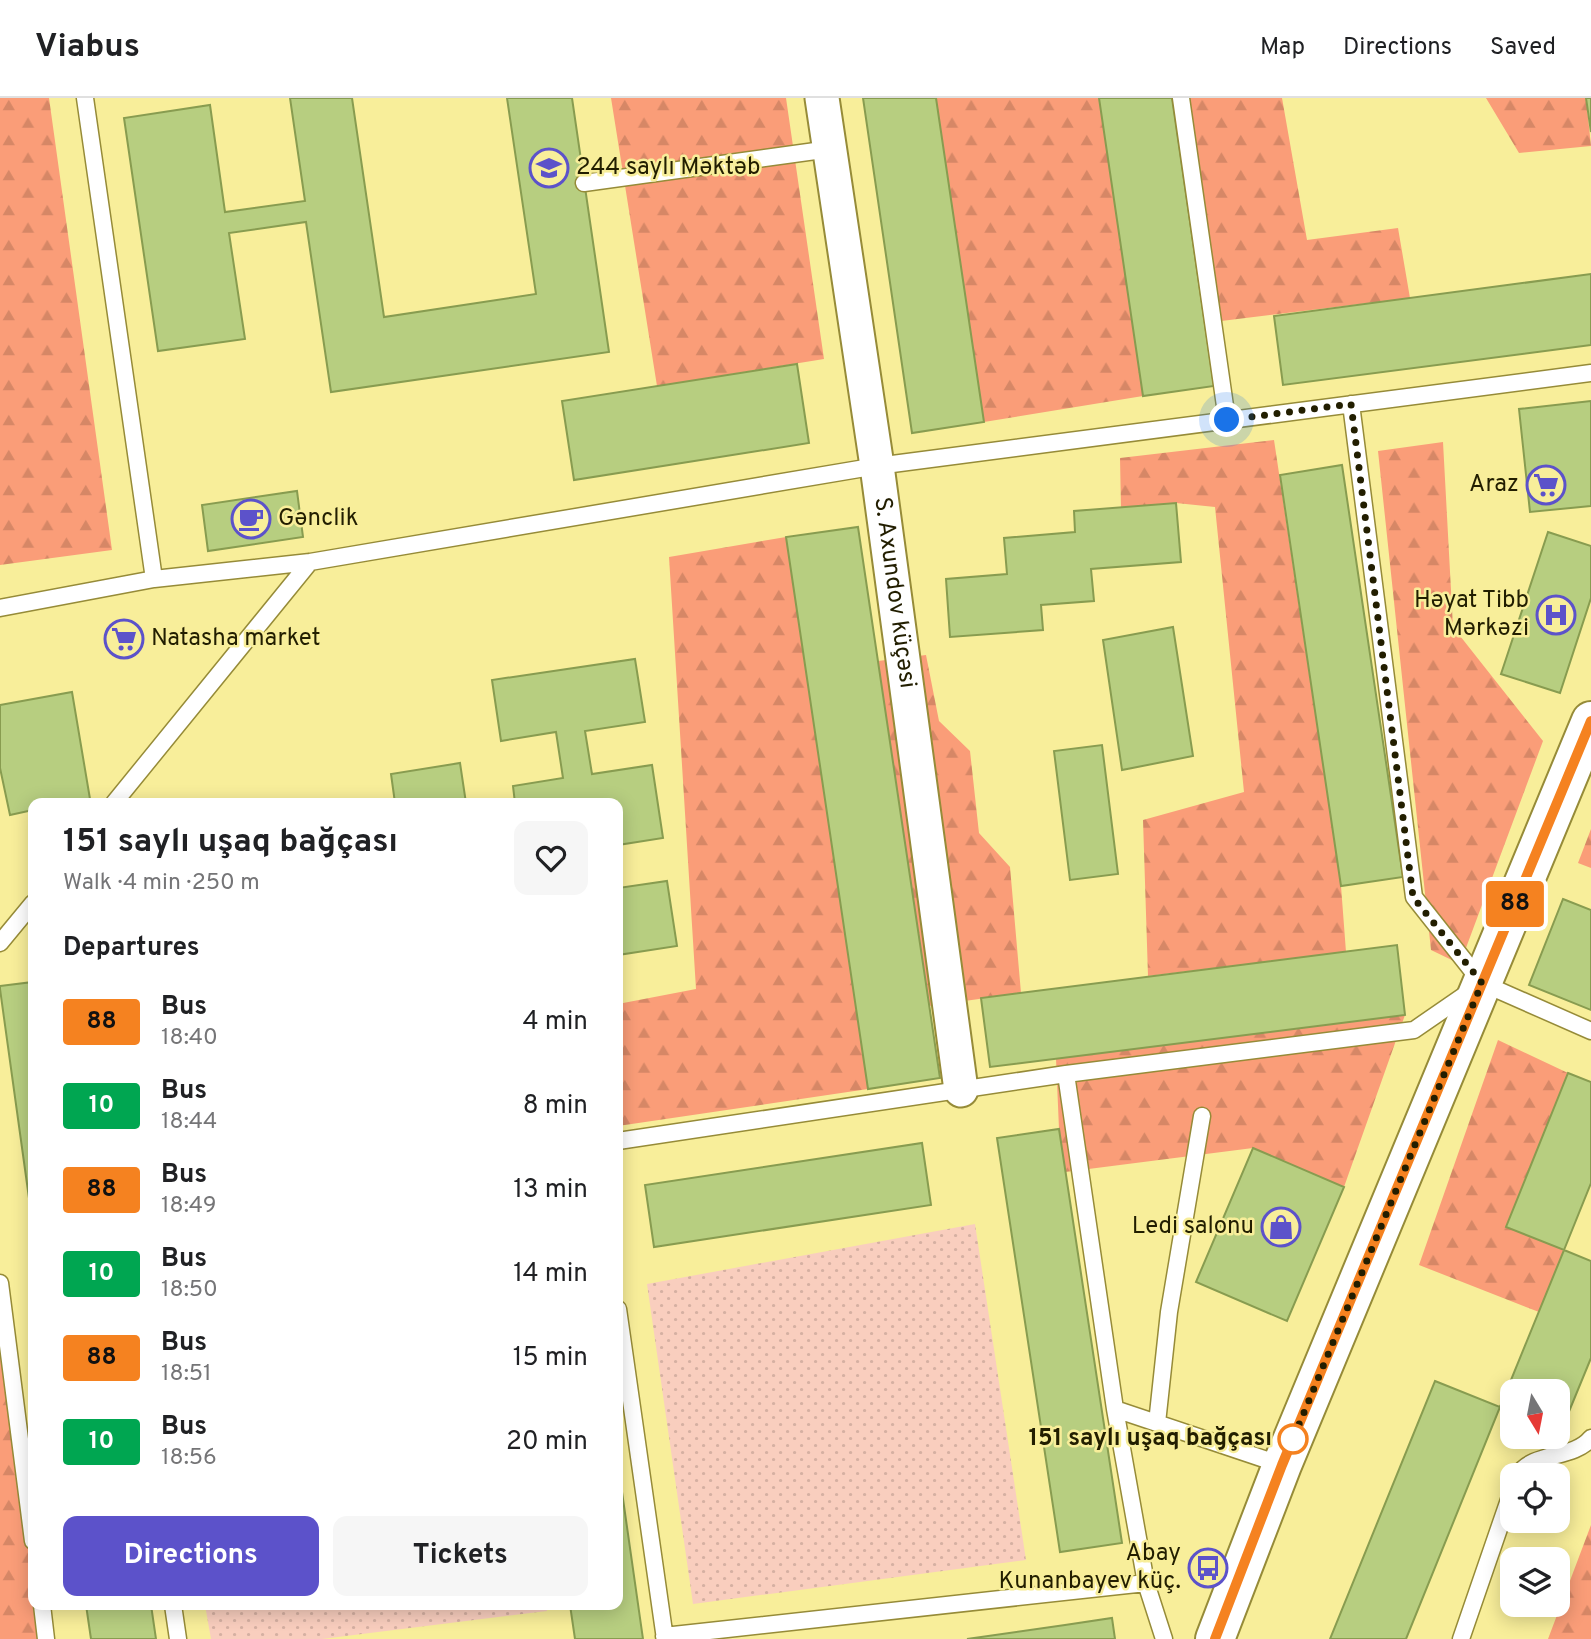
<!DOCTYPE html>
<meta charset="utf-8">
<style>
body{margin:0;font-family:Overpass,sans-serif;background:#f6f6f6;color:#202124;height:100vh;display:flex;flex-direction:column;font-size:26px;white-space:nowrap}
*{box-sizing:border-box;margin:0}
p{font-size:23px;color:#757577}
.icon{flex:none;width:38px;height:38px;fill:none;stroke:currentColor;stroke-width:2;stroke-linecap:round;stroke-linejoin:round}
.map{position:relative;flex:1;overflow:hidden}
.side{position:absolute;left:28px;top:700px;width:595px;height:812px;display:flex;flex-direction:column;background:#fff;border-radius:14px;box-shadow:0 4px 18px #0003}
.side>*{flex:none}
.badge{padding:0 14px;border-radius:5px;font-size:24px;line-height:46px}
.needle{width:46px;rotate:170deg}
.controls{position:absolute;left:1500px;top:1281px;display:grid;gap:14px}
.controls a{display:grid;place-items:center;width:70px;height:70px;border-radius:14px;background:#fff;box-shadow:0 4px 18px #0003;font-size:35px}
.you{position:absolute;width:35px;height:35px;margin:-18px;border:5px solid #fff;border-radius:50%;background:#1a73e8;box-shadow:0 0 0 10px #1a73e833}
.map>.badge{position:absolute;translate:-50% -50%;box-shadow:0 0 0 4px #fff}
h2{padding:0 35px;font-size:26px;line-height:63px}
.round{display:grid;place-items:center;flex:none;width:74px;height:74px;border-radius:14px;background:#f6f6f6}
.head{display:flex;align-items:center;justify-content:space-between;height:119px;padding:0 35px}
h1{font-size:33px;font-weight:700;line-height:52px}
.action{display:flex;gap:14px;margin-top:auto;padding:14px 35px}
.action a{flex:1;height:80px;border-radius:14px;background:#5c52ca;color:#fff;font-size:28px;font-weight:700;line-height:80px;text-align:center}
.action a+a{background:#f6f6f6;color:#202124}
ul{padding:0;list-style:none}
li{display:flex;align-items:center;gap:21px;height:84px;padding:0 35px}
li div{flex:1}
li b{display:block;font-size:26px}
li em{font-style:normal}
li .badge{min-width:77px;font-weight:700;text-align:center}
header{display:flex;align-items:center;gap:42px;box-sizing:border-box;height:98px;padding:0 35px;background:#fff;border-bottom:2px solid #e0e0e0}
header strong{font-size:33px}
nav{display:flex;gap:38px;margin-inline-start:auto;font-size:24px}
.map>svg:first-child{display:block}
</style>
<header>
<strong>Viabus</strong>
<nav><a>Map</a><a>Directions</a><a>Saved</a></nav>
</header>
<div class="map">
<svg width="1591" height="1541" viewBox="0 0 1591 1541">
<defs>
<pattern id="green-dots" width="8" height="8" patternUnits="userSpaceOnUse" patternTransform="scale(1.75)"><rect width="8" height="8" fill="#f9cebe"/><path d="M2 2h.1M6 6h.1" fill="none" stroke="#d5b0a2" stroke-width="1.8" stroke-linecap="round"/></pattern>
<pattern id="forest-firs" width="22" height="20" patternUnits="userSpaceOnUse" patternTransform="scale(1.75)"><rect width="22" height="20" fill="#fa9d78"/><path d="M5 1l3.5 6h-7zM16 11l3.5 6h-7z" fill="#d68766"/></pattern>
</defs>
<rect width="100%" height="100%" fill="#f8ee9a"/>
<path fill="url(#green-dots)" d="M975,1126L1026,1462L693,1506L647,1186Z
M205,1507H546L547,1513L322,1541H211Z"/>
<path fill="url(#forest-firs)" d="M0,0H49L112,452L0,467Z
M611,0H786L824,261L657,288Z
M936,0H1099L1143,298L984,324Z
M1172,0H1282L1307,142L1398,130L1410,200L1205,225Z
M1486,0H1586L1591,48L1519,55Z
M1274,342L1341,788L1346,854L1148,878L1143,722L1244,694L1215,409L1176,405L1121,410L1120,360Z
M1443,344L1453,529L1543,643L1460,866L1431,852L1378,353Z
M786,439L868,991L618,1028V906L696,891L669,459Z
M926,557L939,623L970,653L979,735L1010,769L1021,895L929,908L878,563Z
M1591,731V770L1578,765Z
M1405,917L1344,1089L1253,1050L1065,1074L1059,1031L1056,961Z
M1498,942L1568,975L1506,1128L1564,1152L1539,1214L1419,1167Z
M0,1185L33,1443V1507H42L46,1541H0Z
M1591,1427V1541H1548Z"/>
<path fill="#b7ce80" stroke="#889c50" stroke-width="2" d="M290,0H352L384,219L536,196L507,0H572L609,254L331,294L306,124L229,135L245,241L158,253L124,20L210,7L225,114L305,103Z
M863,0H936L984,324L912,335Z
M1099,0H1172L1214,288L1143,298Z
M1586,0H1591V34Z
M1591,176V247L1283,287L1274,218Z
M797,266L809,345L574,382L562,303Z
M1591,303V408L1530,414L1519,311Z
M1342,367L1403,779L1341,788L1280,377Z
M297,393L303,439L208,453L202,407Z
M1176,405L1181,464L1091,471L1094,503L1041,507L1043,532L950,539L946,481L1007,476L1004,440L1075,434L1074,413Z
M858,429L940,980L868,991L786,439Z
M1548,434L1591,448V500L1560,595L1501,576Z
M1173,529L1193,658L1122,672L1103,542Z
M635,561L645,624L585,633L592,676L652,667L663,740L618,747V705H515L513,688L563,680L556,634L501,643L492,582Z
M72,594L90,701L69,705H33V712L10,717L0,670V607Z
M1102,647L1118,776L1070,782L1054,653Z
M460,665L466,705H395L391,676Z
M667,783L677,848L618,857V790Z
M1563,801L1591,812V912L1529,887Z
M1397,847L1405,917L990,969L981,900Z
M33,884V1129L0,891V888Z
M1568,975L1591,984V1085L1564,1152L1506,1129Z
M1059,1031L1122,1445L1060,1454L997,1040Z
M922,1045L931,1107L654,1149L645,1087Z
M1253,1050L1344,1089L1287,1223L1196,1184Z
M1564,1152L1591,1163V1260L1561,1333L1558,1332V1293H1512V1313L1500,1309Z
M1435,1283L1500,1309L1406,1541H1330Z
M618,1366L643,1541H575L570,1507H618Z
M86,1507H151L156,1541H91Z
M1112,1520L1115,1541H967L1065,1527Z"/>
<g fill="none" stroke-linecap="round" stroke-linejoin="round">
<defs>
<path id="lane" d="M85,0L154,481
M1181,0L1227,322
M584,85L830,51
M1351,306L1414,799L1482,885L1591,933
M0,510L154,481L310,464L877,368L1591,275
M114,705L310,464
M0,845L33,805
M1066,976L1414,932L1469,894
M618,1043L1066,976L1115,1311L1146,1485L664,1538
M0,1185L33,1443
M618,1211L665,1541
M1115,1311L1282,1367
M1157,1325L1169,1214L1202,1018
M1518,1377C1533,1353 1573,1362 1591,1340
M1146,1485L1164,1541
M42,1507L46,1541
M173,1507L178,1541
M1461,1541L1512,1393"/>
<g id="street">
<path id="s1" d="M822,0L877,368L961,992"/>
</g>
<path id="secondary" d="M1215,1541L1282,1367L1591,623"/>
</defs>
<use href="#lane" stroke="#968b38" stroke-width="19"/>
<use href="#street" stroke="#968b38" stroke-width="37"/>
<use href="#secondary" stroke="#968b38" stroke-width="42"/>
<use href="#lane" stroke="#fff" stroke-width="16"/>
<use href="#street" stroke="#fff" stroke-width="33"/>
<use href="#secondary" stroke="#fff" stroke-width="38"/>
</g>
<g fill="none" stroke-linecap="round" stroke-linejoin="round">
<defs>
<path id="line" d="M1215,1541L1282,1367L1591,623"/>
</defs>
<use href="#line" stroke="#fff" stroke-width="16"/>
<use href="#line" stroke="#f58220" stroke-width="10"/>
<path stroke="#221e00" stroke-width="7" stroke-dasharray="0 12.6" d="M1227,322L1351,306L1413,799L1482,885L1293,1341"/>
</g>
<defs>
<symbol id="school-ring" viewBox="-11 -11 22 22"><circle r="9.5" fill="#f8ee9a" stroke="#5c52ca" stroke-width="1.5"/><path d="M0-5L7-2L0 1L-7-2ZM-4 1L0 2.5L4 1V4Q0 6-4 4Z" fill="#5c52ca"/></symbol>
<symbol id="supermarket-ring" viewBox="-11 -11 22 22"><circle r="9.5" fill="#f8ee9a" stroke="#5c52ca" stroke-width="1.5"/><path d="M-6-5.5h2.5l.6 2H6L4.5 2H-2.5L-4.4-4H-6ZM-1.5 3.2a1.3 1.3 0 1 0 .1 0ZM3 3.2a1.3 1.3 0 1 0 .1 0Z" fill="#5c52ca"/></symbol>
<symbol id="cafe-ring" viewBox="-11 -11 22 22"><circle r="9.5" fill="#f8ee9a" stroke="#5c52ca" stroke-width="1.5"/><path d="M-5.5-4.5H6V0H3Q3 3.5 0 3.5H-2.5Q-5.5 3.5-5.5 0ZM3-3.2v2h1.7v-2ZM-6 4.5H4V6H-6Z" fill="#5c52ca"/></symbol>
<symbol id="hospital-ring" viewBox="-11 -11 22 22"><circle r="9.5" fill="#f8ee9a" stroke="#5c52ca" stroke-width="1.5"/><path d="M-5-5h3v3.5h4V-5h3V5h-3V1.5h-4V5h-3Z" fill="#5c52ca"/></symbol>
<symbol id="shop-ring" viewBox="-11 -11 22 22"><circle r="9.5" fill="#f8ee9a" stroke="#5c52ca" stroke-width="1.5"/><path d="M-5-2.5h2.3a2.7 3.5 0 0 1 5.4 0H5L5.5 6h-11ZM-1.5-2.5h3a1.5 2.3 0 0 0-3 0Z" fill="#5c52ca"/></symbol>
<symbol id="bus-ring" viewBox="-11 -11 22 22"><circle r="9.5" fill="#f8ee9a" stroke="#5c52ca" stroke-width="1.5"/><path d="M-5-6H5V4H4V6H2V4H-2V6H-4V4H-5ZM-3.5-4V0h7V-4ZM-3.5 1.2v1.5H-2V1.2ZM2 1.2v1.5H3.5V1.2Z" fill="#5c52ca"/></symbol>
</defs>
<g fill-rule="evenodd">
<use href="#school-ring" x="527" y="48" width="44" height="44"/>
<use href="#supermarket-ring" x="1524" y="365" width="44" height="44"/>
<use href="#cafe-ring" x="229" y="399" width="44" height="44"/>
<use href="#hospital-ring" x="1534" y="495" width="44" height="44"/>
<use href="#supermarket-ring" x="102" y="519" width="44" height="44"/>
<use href="#shop-ring" x="1259" y="1107" width="44" height="44"/>
<use href="#bus-ring" x="1186" y="1448" width="44" height="44"/>
</g>
<circle fill="#fff" stroke="#f58220" stroke-width="3.5" cx="1293" cy="1341" r="14"/>
<g text-anchor="middle" dominant-baseline="central" stroke-width="5" stroke-linejoin="round" paint-order="stroke">
<g font-size="24" fill="#221e00" stroke="#f8ee9a" text-anchor="end">
<text x="576" y="70" text-anchor="start">244 saylı Məktəb</text>
<text x="1519" y="387">Araz</text>
<text x="278" y="421" text-anchor="start">Gənclik</text>
<text x="1529" y="503">Həyat Tibb<tspan x="1529" dy="28">Mərkəzi</tspan></text>
<text x="151" y="541" text-anchor="start">Natasha market</text>
<text x="1254" y="1129">Ledi salonu</text>
<text x="1181" y="1456">Abay<tspan x="1181" dy="28">Kunanbayev küç.</tspan></text>
</g>
<g font-size="24" fill="#221e00" stroke="#f8ee9a">
<text stroke="none"><textPath href="#s1" startOffset="500">S. Axundov küçəsi</textPath></text>
</g>
<g font-size="24" font-weight="bold" fill="#221e00" stroke="#f8ee9a" text-anchor="end">
<text x="1272" y="1341">151 saylı uşaq bağçası</text>
</g>
</g>
</svg>
<div class="controls">
<a><svg class="needle" viewBox="-14 -14 28 28"><path d="M0-13l5 13h-10z" fill="#e53935"/><path d="M0 13l5-13h-10z" fill="#757577"/></svg></a>
<a><svg class="icon" aria-label="locate" viewBox="0 0 24 24"><circle cx="12" cy="12" r="6"/><path d="M12 2v4M12 18v4M2 12h4M18 12h4"/></svg></a>
<a><svg class="icon" aria-label="layers" viewBox="0 0 24 24"><path d="M12 4l9 5-9 5-9-5zM3 14l9 5 9-5"/></svg></a>
</div>
<div class="you" style="left:1227px;top:322px"></div>
<b class="badge" style="left:1515px;top:806px;background:#f58220;color:#111">88</b>
<section class="side">
<div class="head"><div><h1>151 saylı uşaq bağçası</h1><p>Walk · 4 min · 250 m</p></div><a class="round"><svg class="icon" aria-label="heart" viewBox="0 0 24 24"><path d="M12 20l-8-8c-3-5 5-10 8-4 3-6 11-1 8 4z"/></svg></a></div>
<h2>Departures</h2>
<ul>
<li><span class="badge" style="background:#f58220;color:#111">88</span><div><b>Bus</b><p>18:40</p></div><em>4 min</em></li>
<li><span class="badge" style="background:#00a651;color:#fff">10</span><div><b>Bus</b><p>18:44</p></div><em>8 min</em></li>
<li><span class="badge" style="background:#f58220;color:#111">88</span><div><b>Bus</b><p>18:49</p></div><em>13 min</em></li>
<li><span class="badge" style="background:#00a651;color:#fff">10</span><div><b>Bus</b><p>18:50</p></div><em>14 min</em></li>
<li><span class="badge" style="background:#f58220;color:#111">88</span><div><b>Bus</b><p>18:51</p></div><em>15 min</em></li>
<li><span class="badge" style="background:#00a651;color:#fff">10</span><div><b>Bus</b><p>18:56</p></div><em>20 min</em></li>
</ul>
<div class="action"><a>Directions</a><a>Tickets</a></div>
</section>
</div>
